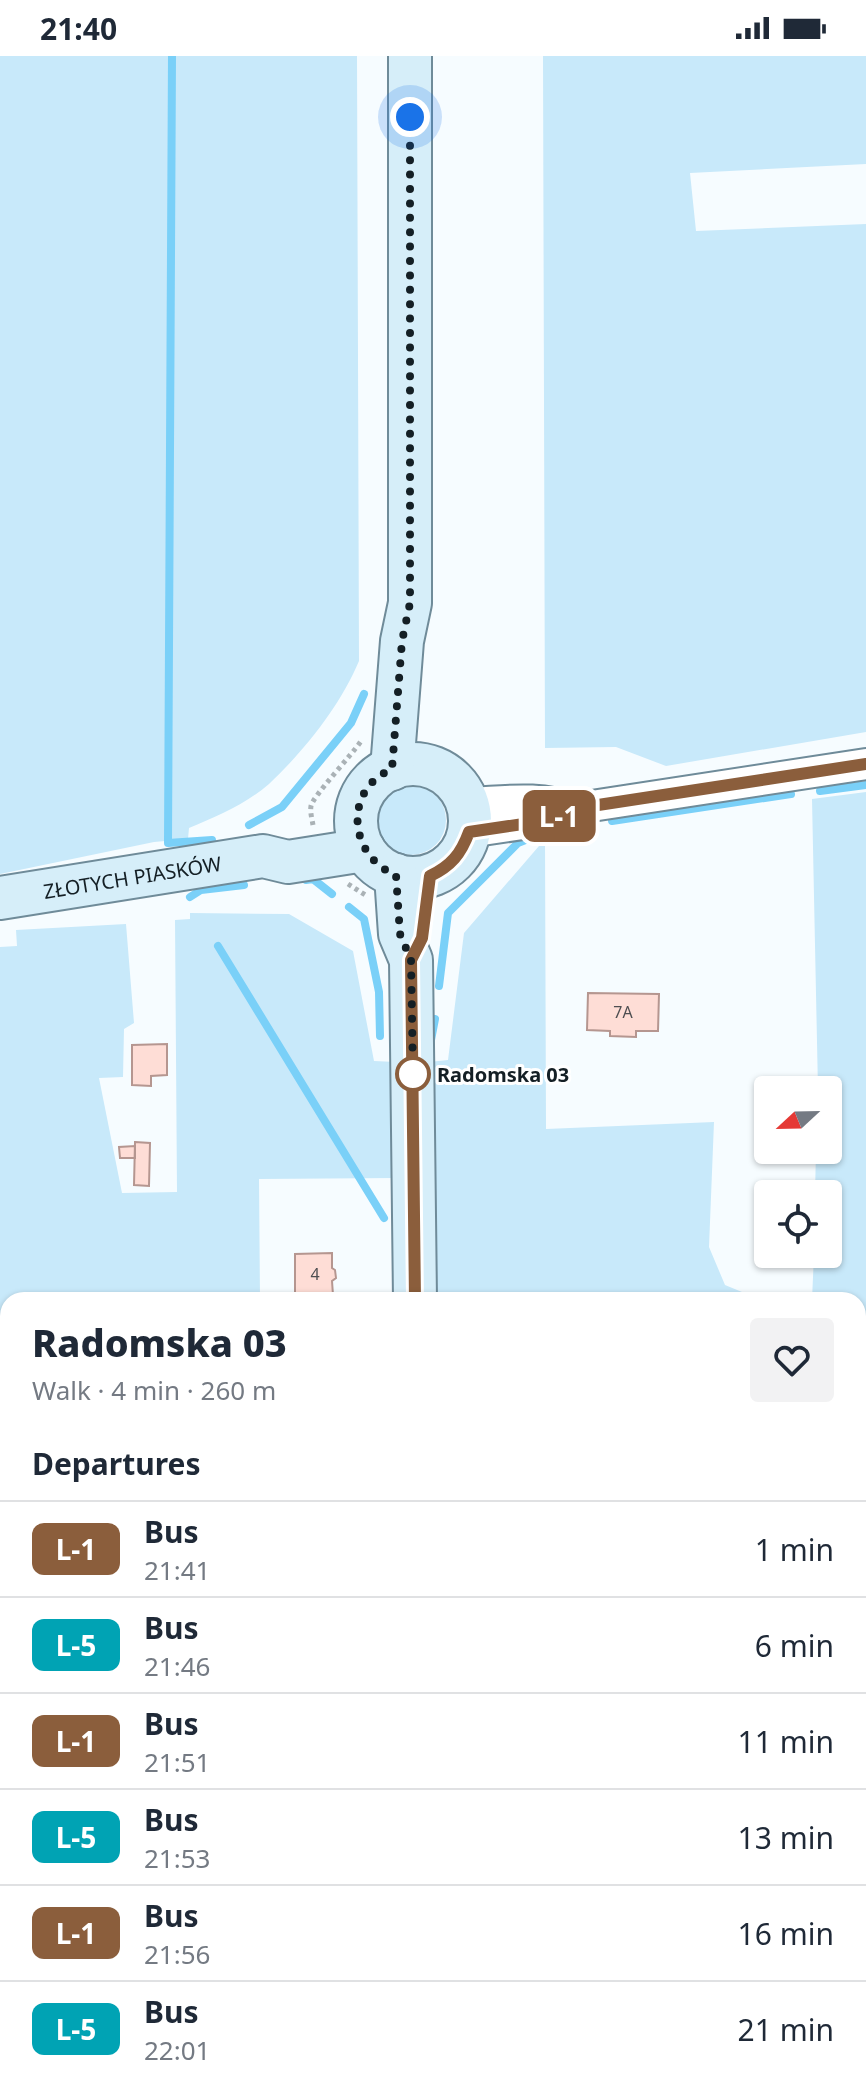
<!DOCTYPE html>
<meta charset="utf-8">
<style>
body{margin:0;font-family:"Noto Sans",sans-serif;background:#f2f2f3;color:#1f2937;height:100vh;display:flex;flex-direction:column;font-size:30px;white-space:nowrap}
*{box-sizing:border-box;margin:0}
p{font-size:26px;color:#747a83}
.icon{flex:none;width:44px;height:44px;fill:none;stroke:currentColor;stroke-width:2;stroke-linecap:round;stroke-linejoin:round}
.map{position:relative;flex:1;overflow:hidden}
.panel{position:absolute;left:0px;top:1236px;width:866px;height:800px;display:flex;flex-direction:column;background:#fff;border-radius:24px 24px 0 0;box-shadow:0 2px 6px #0004}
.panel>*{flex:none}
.badge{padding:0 16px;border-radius:12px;font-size:28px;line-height:52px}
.needle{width:52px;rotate:248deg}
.buttons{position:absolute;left:754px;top:1020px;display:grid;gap:16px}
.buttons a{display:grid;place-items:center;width:88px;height:88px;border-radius:8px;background:#fff;box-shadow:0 2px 6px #0004;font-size:40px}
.you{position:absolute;width:40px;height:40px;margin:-20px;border:6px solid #fff;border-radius:50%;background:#1a73e8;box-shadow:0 0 0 12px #1a73e833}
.map>.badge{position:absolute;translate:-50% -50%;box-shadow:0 0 0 4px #fff}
h2{padding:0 32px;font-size:30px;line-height:72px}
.round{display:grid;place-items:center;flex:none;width:84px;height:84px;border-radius:8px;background:#f2f2f3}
.overview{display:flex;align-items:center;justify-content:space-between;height:136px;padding:0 32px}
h1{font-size:38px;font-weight:800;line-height:60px}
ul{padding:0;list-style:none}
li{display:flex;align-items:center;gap:24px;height:96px;padding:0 32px;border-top:2px solid #e0e1e3}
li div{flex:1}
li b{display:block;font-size:30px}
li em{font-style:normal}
li .badge{min-width:88px;font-weight:700;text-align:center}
.status{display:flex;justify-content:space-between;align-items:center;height:56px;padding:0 40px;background:#fff;direction:ltr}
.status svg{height:22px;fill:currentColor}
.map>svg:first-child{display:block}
</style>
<div class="status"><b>21:40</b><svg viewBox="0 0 49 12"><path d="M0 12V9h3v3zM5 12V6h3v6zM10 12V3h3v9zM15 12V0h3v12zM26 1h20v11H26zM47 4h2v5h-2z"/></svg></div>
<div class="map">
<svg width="866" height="2036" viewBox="0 0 866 2036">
<rect width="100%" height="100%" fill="#f6fcff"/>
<path fill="#c8e9fa" d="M0,0H357L359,605C340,650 305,694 269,728C246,748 216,761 189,772L188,783L154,786L0,818Z
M543,0H866V108L690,117L696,175L866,168V676L666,710L616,691L545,692Z
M376 764a35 35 0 1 1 70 0a35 35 0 1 1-70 0Z
M866,736V2036H818L826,2031V2028H858V1244H812L814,1198H828V1138H815L816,1094H828V1034H818L812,743Z
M545,783L546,1073L714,1066L709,1191L725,1229L759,1243L778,1244H432L429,1006L448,1004L464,877Z
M190,857L289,858L353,895L374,1005L396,1006V1122L259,1123L260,1244H8V2028H399V2036H0V891L17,890L16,874L126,868L134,967L124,973L123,1021L99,1022L122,1137L177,1136L175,864L190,863Z
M547,2028H684L727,2036H547Z"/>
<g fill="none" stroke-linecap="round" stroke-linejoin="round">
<path stroke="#7ad0f8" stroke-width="8" d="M172,0L168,787L212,784
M820,735L866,729
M612,765L791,738
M249,769L282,751L351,667L364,638
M574,772L582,771
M306,824L313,823L332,838
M190,841L201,834L244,829
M349,851L364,863L379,936L380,980
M218,890L384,1162
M439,930L448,857L518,787L538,779
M431,984L435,963
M858,1445H866"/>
</g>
<path fill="#feddd6" stroke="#b59690" stroke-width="2" d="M588,937L659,938L658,975H636V981L610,980V975L587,974Z
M167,988V1019L151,1020V1030L132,1029V989Z
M135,1086L150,1087L149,1130L134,1129Z
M135,1090V1102H120L119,1091Z
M332,1197V1212L335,1214L336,1222L332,1225L333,1239H308V1244H295V1198Z"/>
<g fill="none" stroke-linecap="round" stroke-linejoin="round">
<defs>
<path id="street" d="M467,747C502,746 539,739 572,753
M469,776L543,765L572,753L866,708"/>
<g id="secondary">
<circle cx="413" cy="765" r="57"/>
<path d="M392,713L402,585L410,547V0"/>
<path d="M396,819L400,878L411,904L415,1244"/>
<path id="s1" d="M0,842L263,800L288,806L364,794"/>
<path d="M420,2028V2036"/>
</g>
</defs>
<use href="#street" stroke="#6f8b99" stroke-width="34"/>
<use href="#secondary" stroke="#6f8b99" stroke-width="46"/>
<path stroke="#aab2b6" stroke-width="5" stroke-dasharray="4 4" stroke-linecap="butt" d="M313,769C312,763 310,756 311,750C313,740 352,699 361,685
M348,828L367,840"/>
<use href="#street" stroke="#fff" stroke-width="30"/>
<use href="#secondary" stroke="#d6eef9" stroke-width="42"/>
</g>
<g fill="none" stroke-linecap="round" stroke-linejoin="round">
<defs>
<path id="line" d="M415,1244L411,904L422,882L430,820C451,810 461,798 469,776L543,765L572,753L866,708"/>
</defs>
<use href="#line" stroke="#fff" stroke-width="18"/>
<use href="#line" stroke="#8b5e3c" stroke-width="12"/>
<path stroke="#141f25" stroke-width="8" stroke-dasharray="0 14.4" d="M410,61V547L402,585L392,713C342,734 349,801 396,819L400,878L411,904L413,1018"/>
</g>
<circle fill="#fff" stroke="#8b5e3c" stroke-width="4" cx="413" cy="1018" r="16"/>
<g text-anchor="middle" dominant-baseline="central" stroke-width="6" stroke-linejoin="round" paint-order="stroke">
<g font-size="16" fill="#4e4e51">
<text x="623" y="956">7A</text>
<text x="315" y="1218">4</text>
</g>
<g font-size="20" fill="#141f25" stroke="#fff">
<text stroke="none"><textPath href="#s1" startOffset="134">ZŁOTYCH PIASKÓW</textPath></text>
</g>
<g font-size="20" font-weight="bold" fill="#141f25" stroke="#fff" text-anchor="start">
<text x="437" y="1018">Radomska 03</text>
</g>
</g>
</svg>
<div class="buttons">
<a><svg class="needle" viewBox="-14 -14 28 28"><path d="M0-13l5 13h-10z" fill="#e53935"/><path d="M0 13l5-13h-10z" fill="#747a83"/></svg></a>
<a><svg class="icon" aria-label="locate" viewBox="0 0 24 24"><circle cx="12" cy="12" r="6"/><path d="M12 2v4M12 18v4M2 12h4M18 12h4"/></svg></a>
</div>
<div class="you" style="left:410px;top:61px"></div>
<b class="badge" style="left:559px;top:760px;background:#8b5e3c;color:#fff">L-1</b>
<section class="panel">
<div class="overview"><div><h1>Radomska 03</h1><p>Walk · 4 min · 260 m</p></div><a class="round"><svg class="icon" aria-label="heart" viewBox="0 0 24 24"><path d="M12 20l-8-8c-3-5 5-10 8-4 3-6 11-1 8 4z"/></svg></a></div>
<h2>Departures</h2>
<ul>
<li><span class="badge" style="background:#8b5e3c;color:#fff">L-1</span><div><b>Bus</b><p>21:41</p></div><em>1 min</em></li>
<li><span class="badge" style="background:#00a3b4;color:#fff">L-5</span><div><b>Bus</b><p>21:46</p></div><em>6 min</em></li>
<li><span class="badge" style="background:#8b5e3c;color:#fff">L-1</span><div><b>Bus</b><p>21:51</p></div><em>11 min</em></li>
<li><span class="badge" style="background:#00a3b4;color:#fff">L-5</span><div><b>Bus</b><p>21:53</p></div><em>13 min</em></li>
<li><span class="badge" style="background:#8b5e3c;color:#fff">L-1</span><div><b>Bus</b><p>21:56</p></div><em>16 min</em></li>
<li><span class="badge" style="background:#00a3b4;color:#fff">L-5</span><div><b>Bus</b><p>22:01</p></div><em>21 min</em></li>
</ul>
</section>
</div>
